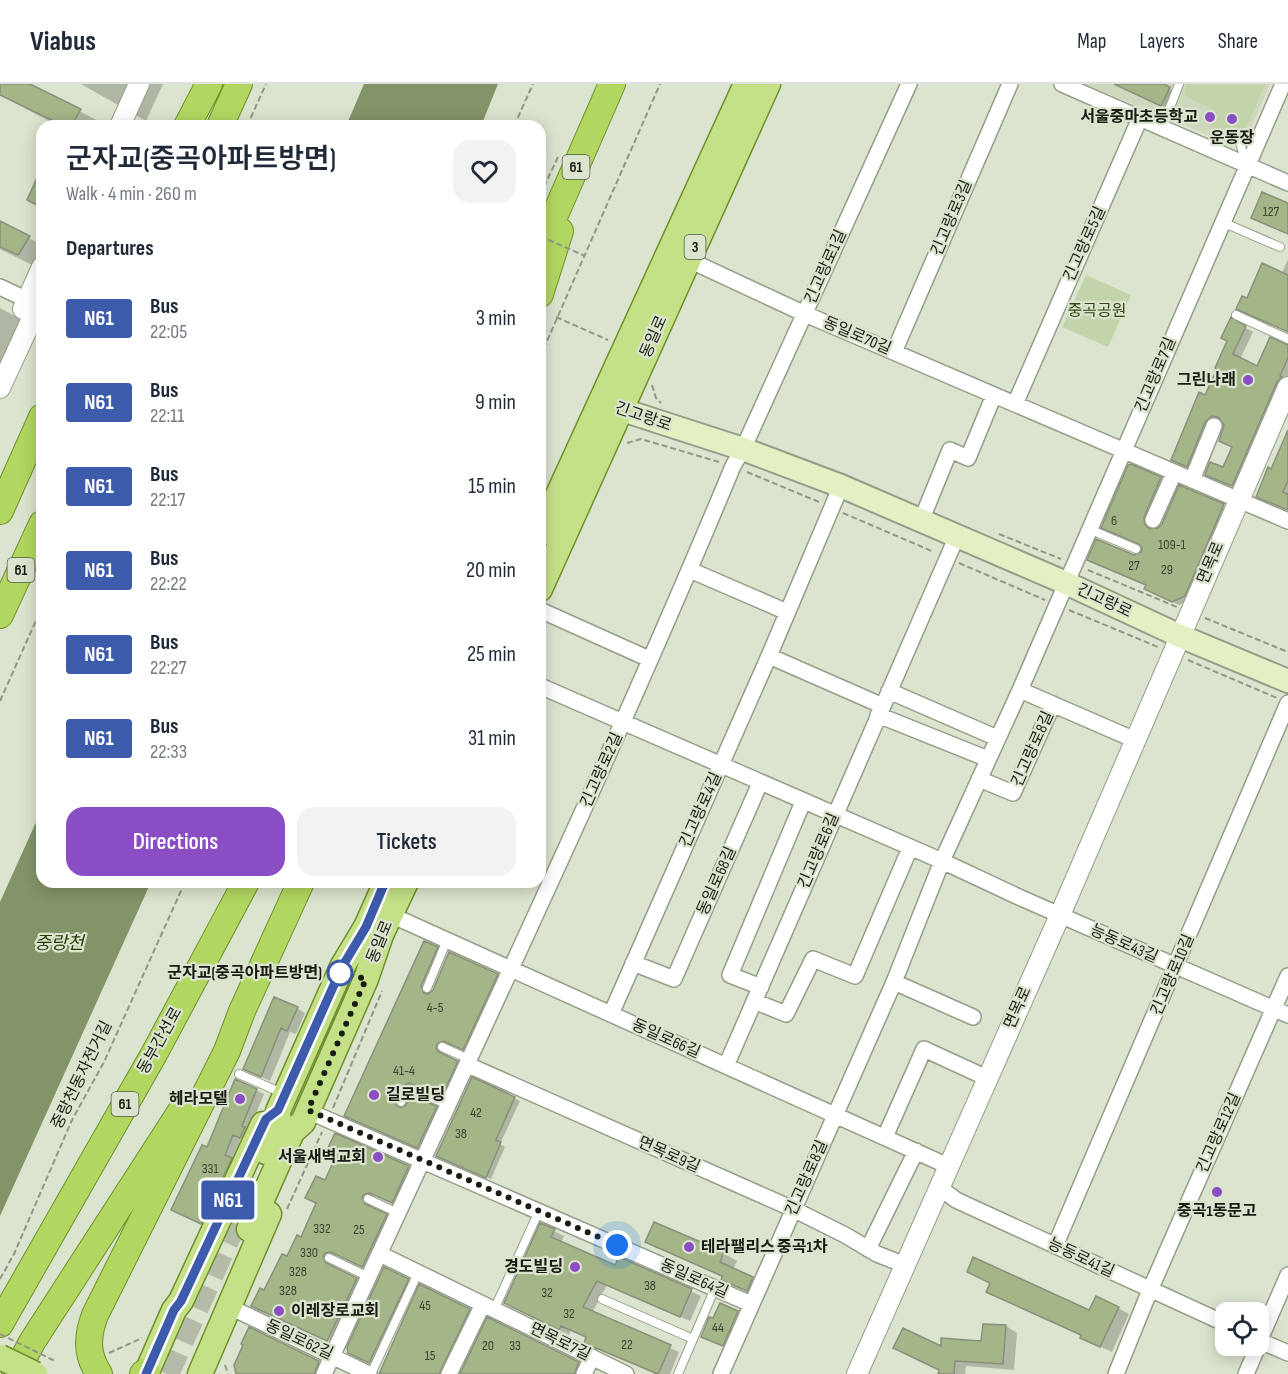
<!DOCTYPE html>
<meta charset="utf-8">
<style>
body{margin:0;font-family:"Sofia Sans Condensed","Noto Sans KR",sans-serif;background:#f2f2f3;color:#1f2937;height:100vh;display:flex;flex-direction:column;font-size:22px;white-space:nowrap}
*{box-sizing:border-box;margin:0}
p{font-size:20px;color:#747a83}
.icon{flex:none;width:33px;height:33px;fill:none;stroke:currentColor;stroke-width:2;stroke-linecap:round;stroke-linejoin:round}
.map{position:relative;flex:1;overflow:hidden}
.side{position:absolute;left:36px;top:36px;width:510px;height:768px;display:flex;flex-direction:column;background:#fff;border-radius:18px;box-shadow:0 3px 15px #0003}
.side>*{flex:none}
.badge{padding:0 12px;border-radius:4px;font-size:21px;line-height:39px}
.fabs{position:absolute;left:1215px;top:1218px;display:grid;gap:12px}
.fabs a{display:grid;place-items:center;width:54px;height:54px;border-radius:12px;background:#fff;box-shadow:0 3px 15px #0003;font-size:30px}
.you{position:absolute;width:30px;height:30px;margin:-15px;border:4px solid #fff;border-radius:50%;background:#1a73e8;box-shadow:0 0 0 9px #1a73e833}
.map>.badge{position:absolute;translate:-50% -50%;box-shadow:0 0 0 3px #fff}
h2{padding:0 30px;font-size:22px;line-height:54px}
.round{display:grid;place-items:center;flex:none;width:63px;height:63px;border-radius:18px;background:#f2f2f3}
.headline{display:flex;align-items:center;justify-content:space-between;height:102px;padding:0 30px}
h1{font-size:28px;font-weight:600;line-height:45px}
.cta{display:flex;gap:12px;margin-top:auto;padding:12px 30px}
.cta a{flex:1;height:69px;border-radius:18px;background:#8b4dc3;color:#fff;font-size:24px;font-weight:600;line-height:69px;text-align:center}
.cta a+a{background:#f2f2f3;color:#1f2937}
ul{padding:0;list-style:none}
li{display:flex;align-items:center;gap:18px;height:84px;padding:0 30px}
li div{flex:1}
li b{display:block;font-size:22px}
li em{font-style:normal}
li .badge{min-width:66px;font-weight:700;text-align:center}
header{display:flex;align-items:center;gap:36px;box-sizing:border-box;height:84px;padding:0 30px;background:#fff;border-bottom:2px solid #e0e1e3}
header strong{font-size:28px}
nav{display:flex;gap:33px;margin-inline-start:auto;font-size:21px}
.map>svg:first-child{display:block}
</style>
<header>
<strong>Viabus</strong>
<nav><a>Map</a><a>Layers</a><a>Share</a></nav>
</header>
<div class="map">
<svg width="1288" height="1290" viewBox="0 0 1288 1290">
<rect width="100%" height="100%" fill="#dbe4ce"/>
<path fill="#cdd8bc" d="M1085,0H1270L1242,65Z"/>
<path fill="#c3d4ab" d="M1186,0H1265L1241,56L1210,43L1216,27L1184,11Z
M1086,191L1131,211L1108,263L1062,243Z"/>
<path fill="#839468" d="M364,0H498L481,42H346Z
M42,725V798H151L0,1132V818Z"/>
<path fill="#0003" d="M0,0H27L108,42H58L0,11Z
M81,0H163L146,37Z
M1115,0H1160L1177,9L1170,25Z
M0,139L42,161V186L0,165Z
M1288,175V248L1248,216L1282,189Z
M0,224L22,236L7,309L0,314Z
M1231,236L1253,248L1240,275L1258,284L1288,263V295L1240,406L1214,395L1224,385L1234,363L1225,341L1221,336L1213,342L1195,386L1181,380L1229,257Z
M1288,356V427L1265,416L1272,387Z
M1131,382L1167,398L1150,436L1151,446H1159L1163,441L1180,403L1230,425L1191,515L1179,521L1152,508L1134,472L1143,469V463Z
M437,864L444,868L428,907L430,910L497,891L505,895L471,969L453,961L444,964L443,970L446,973L465,982L450,1015L417,1003L410,1006L403,1020V1025L436,1024L443,1028L425,1067L354,1036Z
M297,924L305,929L296,950L290,948L270,997L245,985Z
M472,995L520,1017L500,1060L505,1063L491,1095L443,1074Z
M256,1006L264,1010L249,1047L248,1057L241,1054L232,1075L238,1079L209,1143L181,1130L208,1065Z
M335,1051L414,1086L398,1122L377,1112L372,1113L368,1117L371,1124L392,1135L369,1185L338,1171L330,1174L329,1180L331,1183L363,1199L335,1259L259,1225L265,1208L301,1155L337,1072Z
M541,1141L564,1152L561,1159L616,1183L619,1175L701,1212L690,1237L607,1201L592,1229L679,1268L670,1290H655L595,1263L588,1254L571,1246L569,1251L515,1224Z
M647,1158L723,1169L737,1177L733,1186L766,1202L761,1213L736,1203L722,1195L723,1193Z
M408,1196L413,1199L375,1281L355,1271Z
M991,1199L1090,1228L1118,1224L1129,1230L1112,1268L1093,1259Z
M721,1221L748,1234L734,1267L702,1252L714,1236Z
M469,1226L477,1230L448,1290H380Z
M1006,1242L1017,1249L1014,1286L966,1282L965,1290H940L942,1264L983,1259Z
M249,1245L326,1283L323,1290H238Z
M578,1279L586,1283L583,1290H462Z"/>
<path fill="#a4b688" stroke="#88907c" stroke-width="1.5" d="M0,0H30L81,25L71,42H64L0,11Z
M1114,0H1164L1170,3L1161,22Z
M42,83V124L27,116Z
M1262,108L1288,119V150L1251,134Z
M0,137L30,152L18,171L0,163Z
M1262,179L1288,191V248L1236,225L1242,212L1247,214Z
M1231,233L1246,242L1233,270L1257,282L1270,253L1288,261V274L1280,292L1282,293L1277,298L1232,402L1205,391L1210,378L1223,383L1232,363L1219,357L1224,341L1218,333L1212,332L1205,338L1187,383L1171,376L1199,308L1205,311L1217,285L1215,284L1227,257L1221,254Z
M1288,346V397L1283,408L1288,410V426L1256,413L1268,383L1271,385Z
M1131,380L1161,393L1144,433L1145,441L1150,445L1158,444L1162,440L1179,401L1224,420L1185,512L1172,518L1144,505L1146,501L1087,476L1096,455L1134,471L1141,468L1142,464L1139,460L1101,444L1128,381Z
M424,857L438,863L421,902L424,909L428,910L433,906L449,868L498,890L463,966L444,957L437,960L436,964L439,968L458,977L442,1012L409,999L403,1002L396,1015V1021L401,1024L406,1021L411,1012L437,1022L417,1064L344,1032Z
M274,913L298,923L287,947L281,944L261,993L243,985Z
M472,993L515,1013L496,1056L501,1058L486,1094L436,1072Z
M235,995L257,1005L242,1042L245,1043L240,1054L233,1051L225,1071L232,1074L201,1140L171,1126L202,1061L207,1063Z
M335,1049L409,1082L392,1119L370,1109L365,1110L362,1113L365,1120L387,1130L362,1183L331,1168L326,1169L323,1172L326,1179L357,1194L327,1257L251,1222L260,1204L264,1206L282,1170L287,1172L297,1151L301,1153L316,1119L305,1114L316,1092L325,1096L336,1072L326,1068Z
M654,1138L724,1168L720,1178L753,1193L747,1207L721,1196L722,1192L645,1158Z
M540,1139L555,1145L551,1153L615,1181L619,1173L692,1205L680,1233L597,1197L583,1223L671,1261L658,1290L584,1259L586,1253L561,1242L559,1246L504,1219Z
M973,1173L1089,1226L1096,1212L1119,1223L1100,1263L1080,1254L1081,1251L986,1208L990,1199L967,1188Z
M384,1183L409,1195L369,1279L348,1269L347,1263Z
M419,1200L470,1225L439,1290H379Z
M720,1219L738,1227L723,1262L701,1253L709,1233L713,1234Z
M487,1233L579,1278L574,1290H460Z
M983,1240L1006,1241L1003,1280L955,1277L954,1290H938L939,1286L893,1264L903,1244L941,1262V1254L981,1257Z
M249,1243L319,1277L314,1290H236L234,1281L243,1261L241,1260Z"/>
<g fill="none" stroke-linecap="round" stroke-linejoin="round">
<path stroke="#b4bca9" stroke-width="24" stroke-dasharray="24 12" stroke-linecap="butt" d="M167,1290L235,1139"/>
<defs>
<path id="service" d="M1162,44L1179,0
M1239,55L1246,80
M1222,138L1280,163
M1236,231L1288,255
M1089,445L1136,465
M427,904L447,856
M442,963L471,976
M239,990L282,1009
M401,1018L407,1006L410,1005L449,1021
M368,1115L398,1129
M329,1174L369,1193
M602,1215L693,1255
M494,1226L539,1127
M371,1290L418,1189
M678,1290L715,1204"/>
<path id="minor" d="M1062,0L1288,99
M689,176L805,230L1288,437
M0,203L36,220
M894,268L1010,0
M1015,320L1140,34
M1192,396L1214,342
M1153,436L1174,389
M921,437L950,366L968,374L994,311
M690,486L787,528
M540,526L649,575
M769,572L883,622
M540,602L942,777L1021,814L1288,931
M1020,606L1135,656
M889,607L997,654
M878,631L988,675
M979,695L1013,709L1053,620
M391,831L948,1082
M633,879L674,895L760,699
M894,898L973,933
M761,903L730,891L803,718
M754,917L786,930L813,875L855,892L910,764
M611,930L769,572L841,402
M468,981L793,1125L845,1151L877,1170L905,1181
M726,982L957,452
M308,1027L751,1220
M885,1053L924,965L987,994
M939,1103L956,1116L1226,1240
M1055,1162L1288,619
M868,1165L916,1067
M380,1170L626,1290
M228,1222L369,1290
M1258,1256L1288,1269
M1258,1260L1288,1191
M324,1290C462,988 606,688 733,382L743,365L909,0
M449,1290L483,1220
M584,1290L592,1273
M721,1290L894,898L942,777L1020,606L1283,0
M1116,1290L1150,1206L1288,892
M1246,1290L1258,1262"/>
<path id="tertiary" d="M120,42L139,0
M23,225L42,183
M0,304L42,213
M857,1290L1060,831L1288,303"/>
<path id="secondary" d="M604,320L743,365L841,402L1066,499L1180,552L1288,597"/>
<path id="primary" d="M540,450L746,0
M540,505L768,0
M266,1068L279,1041L278,1027L342,883L366,843L386,798
M249,1145L292,1048L303,1038L366,895L381,851L406,798
M146,1290L174,1226L181,1217L263,1040
M200,1290L269,1130"/>
<path id="trunk" d="M187,42L209,0
M220,42L239,0
M540,165L612,0
M540,210L560,147
M0,427L42,333
M0,531L42,440
M0,1240L154,970L246,798
M15,1290L32,1258L181,1027
M99,1290C86,1270 87,1252 95,1231L227,967L242,927L301,798
M143,1290L147,1287"/>
</defs>
<use href="#service" stroke="#959d89" stroke-width="10"/>
<use href="#minor" stroke="#959d89" stroke-width="18"/>
<use href="#tertiary" stroke="#959d89" stroke-width="22"/>
<use href="#secondary" stroke="#959d89" stroke-width="26"/>
<use href="#primary" stroke="#708f2c" stroke-width="27"/>
<use href="#trunk" stroke="#708f2c" stroke-width="28"/>
<path stroke="#909786" stroke-width="2" stroke-dasharray="6 3" stroke-linecap="butt" d="M247,42L266,0
M514,42L533,0
M540,111L558,73
M556,233L608,256
M540,273L660,0
M652,301L656,314L661,319
M627,359L641,355L719,378
M747,388L819,418
M843,429L934,468
M999,450L1061,475
M959,479L1045,516
M1088,486L1177,523
M1069,526L1158,563
M1205,534L1288,568
M1188,576L1277,614
M0,617L42,523
M333,1024L382,907
M287,1125L322,1048
M0,1195L14,1170L72,1036L104,978L185,798
M109,1269L142,1254
M225,1281L228,1290"/>
<use href="#service" stroke="#fff" stroke-width="8"/>
<use href="#minor" stroke="#fff" stroke-width="15"/>
<use href="#tertiary" stroke="#fff" stroke-width="20"/>
<use href="#secondary" stroke="#e2f0c4" stroke-width="22"/>
<use href="#primary" stroke="#c5e188" stroke-width="24"/>
<use href="#trunk" stroke="#b2d760" stroke-width="26"/>
<defs>
<path id="primary-bridge" d="M0,1273L35,1290"/>
</defs>
<use href="#primary-bridge" stroke="#708f2c" stroke-width="27" stroke-linecap="butt"/>
<path stroke="#909786" stroke-width="2" stroke-dasharray="6 3" stroke-linecap="butt" d="M540,152L585,172
M0,1250L55,1277"/>
<use href="#primary-bridge" stroke="#c5e188" stroke-width="24"/>
</g>
<g fill="none" stroke-linecap="round" stroke-linejoin="round">
<defs>
<path id="line" d="M146,1290L174,1226L181,1217L266,1035L278,1026L342,883L366,843L385,798"/>
</defs>
<use href="#line" stroke="#fff" stroke-width="14"/>
<use href="#line" stroke="#3d5bab" stroke-width="9"/>
<path stroke="#191c14" stroke-width="6" stroke-dasharray="0 10.8" d="M340,889L366,895L308,1026L617,1161"/>
</g>
<g fill="#8b4dc3" stroke="#dbe4ce" stroke-width="2">
<circle cx="1210" cy="33" r="6"/>
<circle cx="1232" cy="35" r="6"/>
<circle cx="1248" cy="296" r="6"/>
<circle cx="374" cy="1011" r="6"/>
<circle cx="240" cy="1015" r="6"/>
<circle cx="378" cy="1073" r="6"/>
<circle cx="1217" cy="1108" r="6"/>
<circle cx="689" cy="1163" r="6"/>
<circle cx="575" cy="1183" r="6"/>
<circle cx="279" cy="1227" r="6"/>
</g>
<circle fill="#fff" stroke="#3d5bab" stroke-width="3" cx="340" cy="889" r="12"/>
<g text-anchor="middle" dominant-baseline="central" stroke-width="4.5" stroke-linejoin="round" paint-order="stroke">
<g font-size="14" fill="#3c4231">
<text x="1271" y="127">127</text>
<text x="1114" y="436">6</text>
<text x="1172" y="460">109-1</text>
<text x="1134" y="481">27</text>
<text x="1167" y="485">29</text>
<text x="435" y="923">4-5</text>
<text x="404" y="986">41-4</text>
<text x="476" y="1028">42</text>
<text x="461" y="1049">38</text>
<text x="210" y="1084">331</text>
<text x="322" y="1144">332</text>
<text x="359" y="1145">25</text>
<text x="309" y="1168">330</text>
<text x="298" y="1187">328</text>
<text x="650" y="1201">38</text>
<text x="288" y="1206">328</text>
<text x="547" y="1208">32</text>
<text x="425" y="1221">45</text>
<text x="569" y="1229">32</text>
<text x="718" y="1243">44</text>
<text x="627" y="1260">22</text>
<text x="488" y="1261">20</text>
<text x="515" y="1261">33</text>
<text x="430" y="1271">15</text>
</g>
<g fill="#dbe4ce" stroke="#53584c" stroke-width="1.5">
<rect x="562.5" y="71" width="27" height="24" rx="4.5"/>
<rect x="684.5" y="151" width="21" height="24" rx="4.5"/>
<rect x="7.5" y="474" width="27" height="24" rx="4.5"/>
<rect x="111.5" y="1008" width="27" height="24" rx="4.5"/>
</g>
<g font-size="15" font-weight="bold" fill="#191c14">
<text x="576" y="83">61</text>
<text x="695" y="163">3</text>
<text x="21" y="486">61</text>
<text x="125" y="1020">61</text>
</g>
<g font-size="16" font-weight="bold" fill="#191c14" stroke="#dbe4ce" text-anchor="end">
<text x="1198" y="33">서울중마초등학교</text>
<text x="1232" y="54" text-anchor="middle">운동장</text>
<text x="1236" y="296">그린나래</text>
<text x="386" y="1011" text-anchor="start">길로빌딩</text>
<text x="228" y="1015">헤라모텔</text>
<text x="366" y="1073">서울새벽교회</text>
<text x="1217" y="1127" text-anchor="middle">중곡1동문고</text>
<text x="701" y="1163" text-anchor="start">테라팰리스 중곡1차</text>
<text x="563" y="1183">경도빌딩</text>
<text x="291" y="1227" text-anchor="start">이레장로교회</text>
</g>
<g font-size="16" fill="#191c14" stroke="#dbe4ce">
<text transform="translate(952 134) rotate(-67)">긴고랑로3길</text>
<text transform="translate(1085 160) rotate(-66)">긴고랑로5길</text>
<text transform="translate(826 183) rotate(-66)">긴고랑로1길</text>
<text transform="translate(857 252) rotate(23)">동일로70길</text>
<text transform="translate(654 253) rotate(-66)">동일로</text>
<text transform="translate(1156 291) rotate(-67)">긴고랑로7길</text>
<text transform="translate(643 333) rotate(19)">긴고랑로</text>
<text transform="translate(1211 479) rotate(-67)">면목로</text>
<text transform="translate(1104 517) rotate(25)">긴고랑로</text>
<text transform="translate(1033 665) rotate(-66)">긴고랑로8길</text>
<text transform="translate(602 686) rotate(-66)">긴고랑로2길</text>
<text transform="translate(701 726) rotate(-66)">긴고랑로4길</text>
<text transform="translate(819 767) rotate(-67)">긴고랑로6길</text>
<text transform="translate(717 797) rotate(-66)">동일로68길</text>
<text transform="translate(380 858) rotate(-68)">동일로</text>
<text transform="translate(1124 860) rotate(24)">능동로43길</text>
<text transform="translate(1173 891) rotate(-67)">긴고랑로10길</text>
<text transform="translate(1018 924) rotate(-66)">면목로</text>
<text transform="translate(666 955) rotate(24)">동일로66길</text>
<text transform="translate(160 957) rotate(-61)">동부간선로</text>
<text transform="translate(82 991) rotate(-64)">중랑천동자전거길</text>
<text transform="translate(1219 1049) rotate(-66)">긴고랑로12길</text>
<text transform="translate(669 1071) rotate(24)">면목로9길</text>
<text transform="translate(807 1094) rotate(-66)">긴고랑로8길</text>
<text transform="translate(1081 1174) rotate(25)">능동로41길</text>
<text transform="translate(694 1195) rotate(24)">동일로64길</text>
<text transform="translate(299 1256) rotate(25)">동일로62길</text>
<text transform="translate(560 1258) rotate(26)">면목로7길</text>
</g>
<g font-size="16" fill="#344511" stroke="#dbe4ce">
<text x="1097" y="227">중곡공원</text>
</g>
<g font-size="16" font-weight="bold" fill="#191c14" stroke="#dbe4ce" text-anchor="end">
<text x="322" y="889">군자교(중곡아파트방면)</text>
</g>
<g font-size="18" font-style="italic" fill="#2a3a04" stroke="#dbe4ce">
<text x="59" y="859">중랑천</text>
</g>
</g>
</svg>
<div class="fabs">
<a><svg class="icon" aria-label="locate" viewBox="0 0 24 24"><circle cx="12" cy="12" r="6"/><path d="M12 2v4M12 18v4M2 12h4M18 12h4"/></svg></a>
</div>
<div class="you" style="left:617px;top:1161px"></div>
<b class="badge" style="left:228px;top:1116px;background:#3d5bab;color:#fff">N61</b>
<section class="side">
<div class="headline"><div><h1>군자교(중곡아파트방면)</h1><p>Walk · 4 min · 260 m</p></div><a class="round"><svg class="icon" aria-label="heart" viewBox="0 0 24 24"><path d="M12 20l-8-8c-3-5 5-10 8-4 3-6 11-1 8 4z"/></svg></a></div>
<h2>Departures</h2>
<ul>
<li><span class="badge" style="background:#3d5bab;color:#fff">N61</span><div><b>Bus</b><p>22:05</p></div><em>3 min</em></li>
<li><span class="badge" style="background:#3d5bab;color:#fff">N61</span><div><b>Bus</b><p>22:11</p></div><em>9 min</em></li>
<li><span class="badge" style="background:#3d5bab;color:#fff">N61</span><div><b>Bus</b><p>22:17</p></div><em>15 min</em></li>
<li><span class="badge" style="background:#3d5bab;color:#fff">N61</span><div><b>Bus</b><p>22:22</p></div><em>20 min</em></li>
<li><span class="badge" style="background:#3d5bab;color:#fff">N61</span><div><b>Bus</b><p>22:27</p></div><em>25 min</em></li>
<li><span class="badge" style="background:#3d5bab;color:#fff">N61</span><div><b>Bus</b><p>22:33</p></div><em>31 min</em></li>
</ul>
<div class="cta"><a>Directions</a><a>Tickets</a></div>
</section>
</div>
